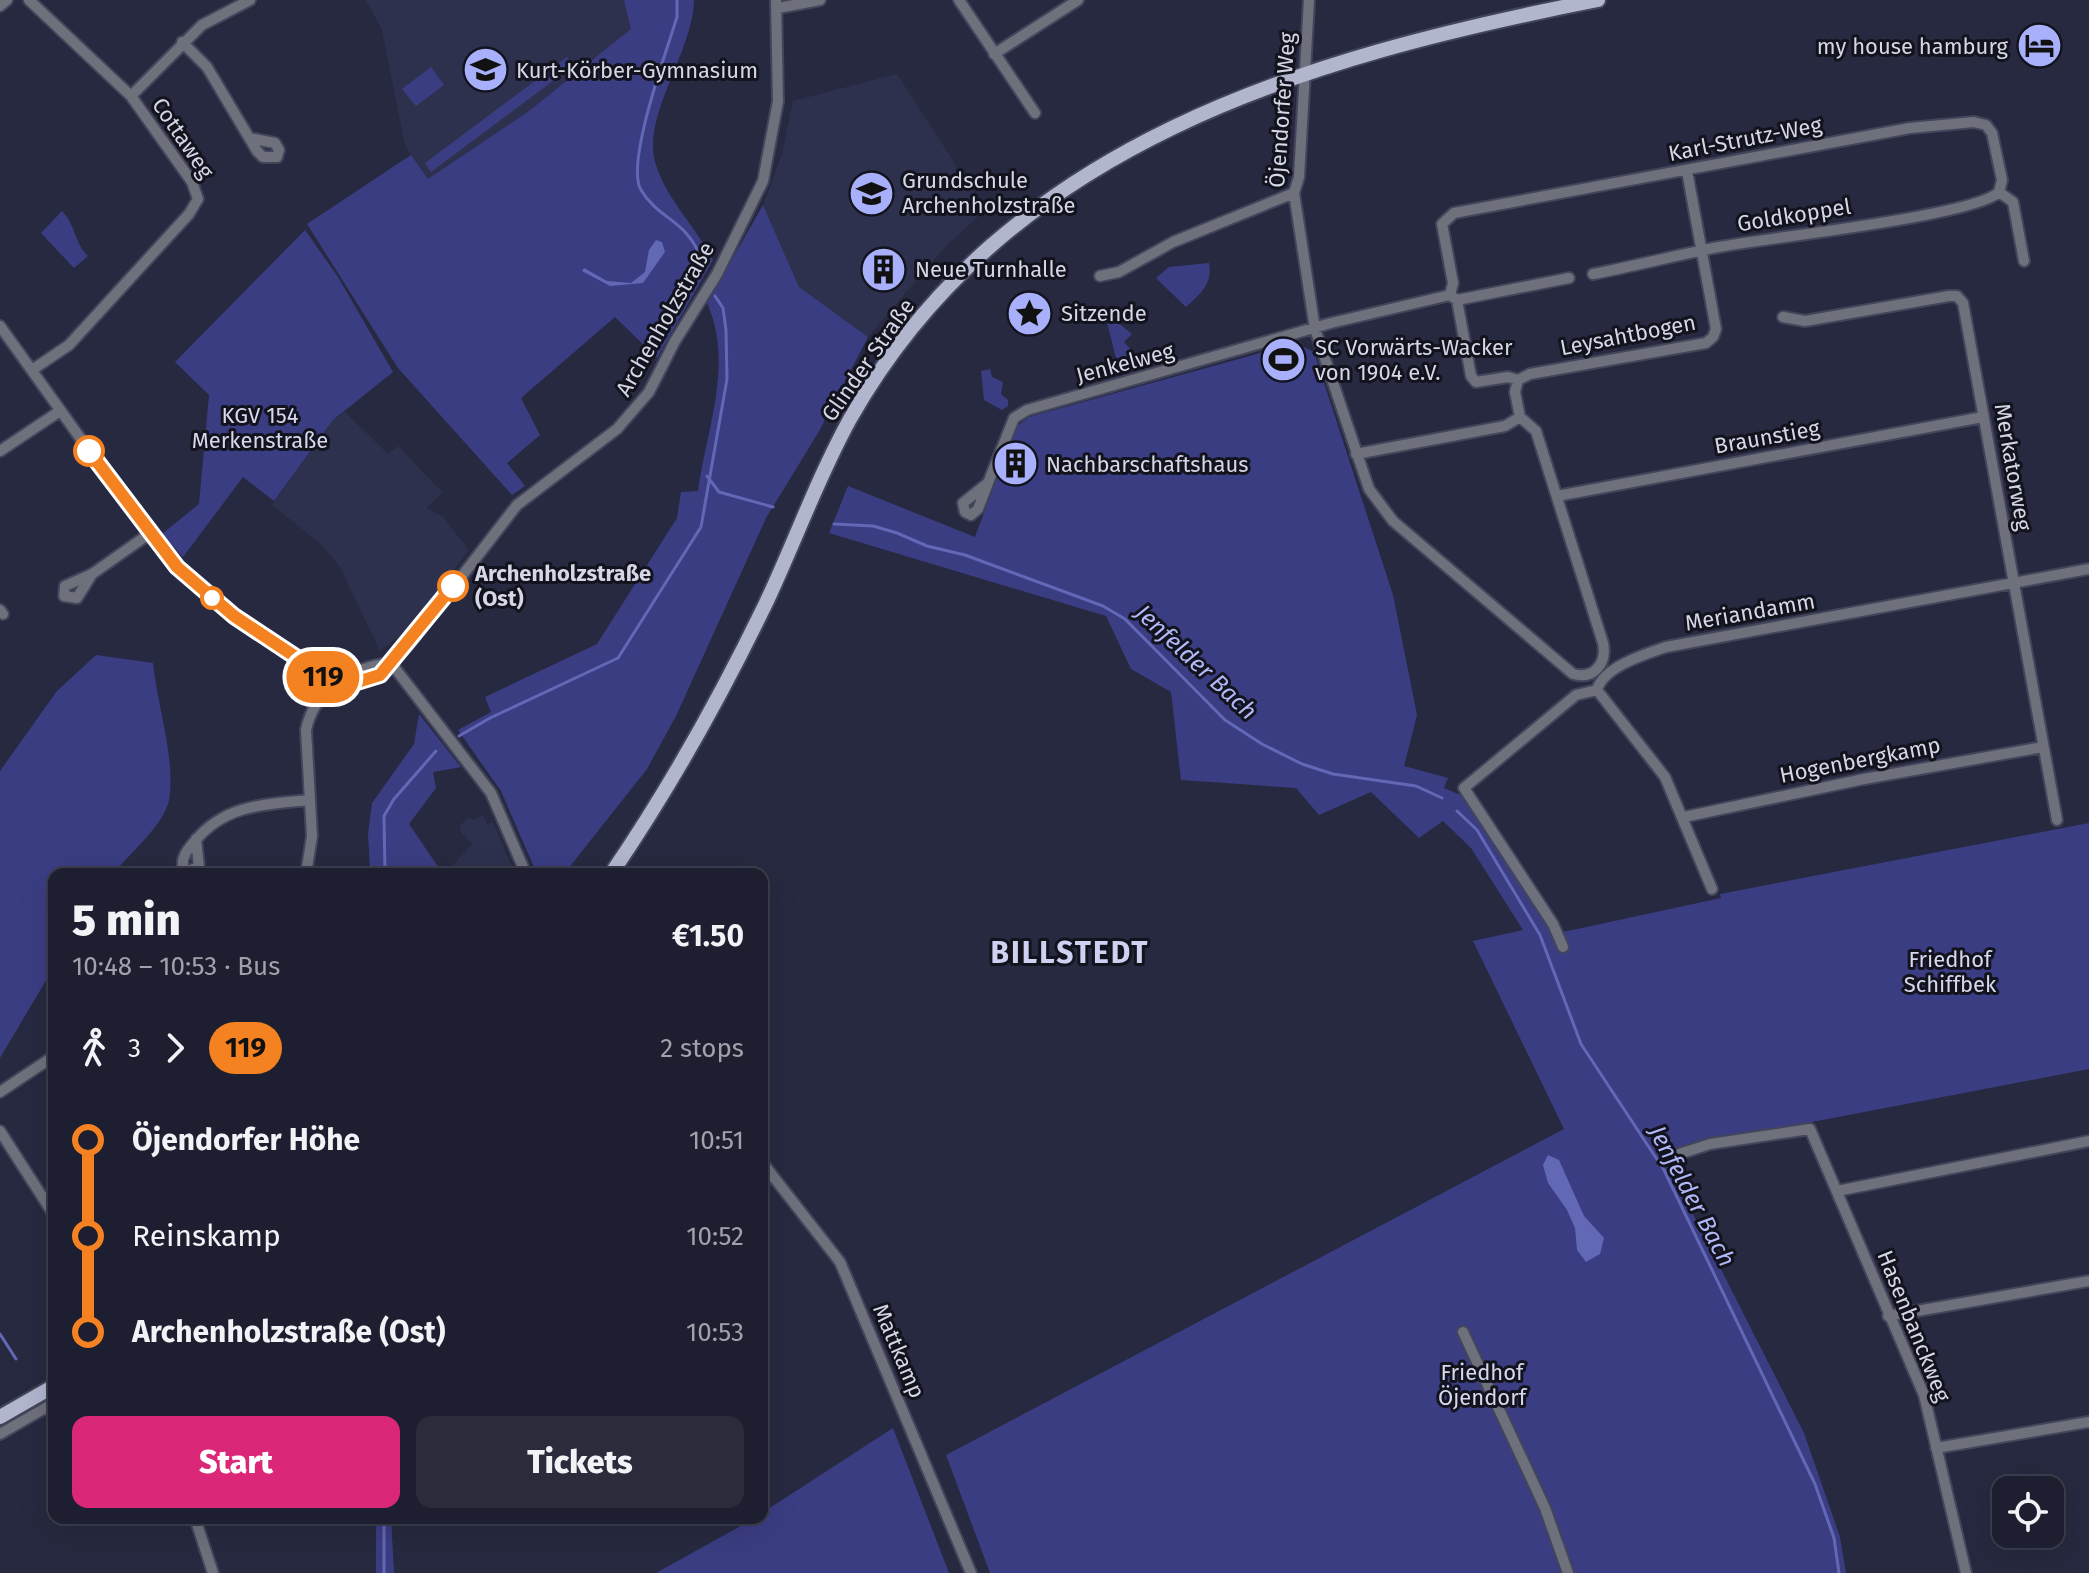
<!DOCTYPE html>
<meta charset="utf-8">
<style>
body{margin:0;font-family:"Fira Sans",sans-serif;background:#2a2c3c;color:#f1f3f6;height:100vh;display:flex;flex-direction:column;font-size:30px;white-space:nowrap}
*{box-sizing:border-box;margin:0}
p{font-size:26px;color:#a0a2ab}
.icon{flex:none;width:44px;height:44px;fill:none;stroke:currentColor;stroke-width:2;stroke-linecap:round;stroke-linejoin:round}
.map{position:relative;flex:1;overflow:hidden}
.panel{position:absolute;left:48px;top:868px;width:720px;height:656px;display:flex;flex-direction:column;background:#1d1f30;border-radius:16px;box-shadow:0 8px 32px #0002,0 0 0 2px #3b3d4c}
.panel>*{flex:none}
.badge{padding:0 16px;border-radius:26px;font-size:28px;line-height:52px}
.controls{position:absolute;left:1992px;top:1476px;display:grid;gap:16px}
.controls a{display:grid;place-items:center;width:72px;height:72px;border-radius:16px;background:#1d1f30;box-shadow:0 8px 32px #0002,0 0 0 2px #3b3d4c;font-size:40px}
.map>.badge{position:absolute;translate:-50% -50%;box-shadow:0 0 0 4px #fff}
.legs{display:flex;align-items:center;gap:12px;height:88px;padding:0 24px;font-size:26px}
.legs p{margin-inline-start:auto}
.overview{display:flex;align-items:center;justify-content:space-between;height:136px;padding:0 24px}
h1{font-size:44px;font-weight:800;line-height:60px}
.primary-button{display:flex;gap:16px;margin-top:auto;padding:16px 24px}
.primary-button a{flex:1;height:92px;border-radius:16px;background:#db2777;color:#fff;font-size:32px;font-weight:800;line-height:92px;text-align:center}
.primary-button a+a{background:#2a2c3c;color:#f1f3f6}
ul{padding:0 24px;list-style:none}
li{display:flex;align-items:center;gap:28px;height:96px;font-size:30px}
li i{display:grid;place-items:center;width:12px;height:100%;margin:0 10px;background:currentColor}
li i::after{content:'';width:20px;height:20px;margin:-10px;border:6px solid;border-radius:50%;background:#1d1f30}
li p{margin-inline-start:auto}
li:first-child i{background:linear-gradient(#0000 50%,currentColor 0)}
li:last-child i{background:linear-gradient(currentColor 50%,#0000 0)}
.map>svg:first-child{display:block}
</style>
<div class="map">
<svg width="2089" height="1573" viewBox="0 0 2089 1573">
<rect width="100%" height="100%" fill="#272940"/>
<path fill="#2e314e" d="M366,0H624L632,29L529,111L427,180L405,145L382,30Z
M897,74L985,210L945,247L868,337L799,287L763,205L782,154L793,101Z
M345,412L388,454L398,446L443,493L426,508L442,516L469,550L407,630L380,651L340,567L322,545L272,505L333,420Z
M483,815L487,824L493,822L515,874H445L472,844L460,831L461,825L468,817L473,820Z"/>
<path fill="#3b3d83" d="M624,0H694C693,53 640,117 656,165C667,200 696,227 713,260L657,358L615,317L521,398L540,435L507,463L525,486L512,495L398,368L307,224L411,155L428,179L529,111L631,29Z
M567,57L573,66L431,172L425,163Z
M431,67L444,85L416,106L402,89Z
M763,205L799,287L868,337L818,433L766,518L676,716L647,769L564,874H537L501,791L458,730L491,712L485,697L597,644L677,518L681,492L698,491C707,428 734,363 707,303Z
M62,211C76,225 74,243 88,256L74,268L41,233Z
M305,230L338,277L393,372L333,420L274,501L243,477L183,557L162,534L199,504L209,395L175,362Z
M1209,263C1213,284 1200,294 1186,307L1156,278L1169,267Z
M1115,312L1116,321L1132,334L1124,342L1133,352L1132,358L1124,363L1117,362L1105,314Z
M1296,343L1314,352L1393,595L1417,715L1404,766L1448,778L1444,788L1468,798L1554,934L1721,898L1720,894L2089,823V1069L1661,1151L1804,1433L1840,1537L1846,1573H990L946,1455L1564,1129L1473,941L1523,930L1471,848L1443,821L1419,838L1371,792L1319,815L1296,788L1181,780L1171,692L1131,669L1106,616L829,533L848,486L975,537L1016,427L1029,417Z
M990,369L992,377L1003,382L1001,394L1008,400V406L1002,410L984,400L981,371Z
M96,655L153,663C157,704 176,760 169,800C164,825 129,854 113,874H54V967L0,1058V771L57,691Z
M419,714L461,767L433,772L436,788L409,824L443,874H376V867L370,868L368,834L372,803L414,744Z
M893,1428L949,1573H656L755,1518H762V1513Z
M376,1518H391L394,1573H376Z"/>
<path fill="#6268b5" d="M656,240L662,242L665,252L643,283L610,286L582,271L584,268L607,281L631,283L645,272L649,250Z
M1548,1155L1559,1160L1584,1216L1604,1238L1600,1254L1586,1262L1577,1250L1575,1228L1567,1210L1548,1183L1543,1165Z"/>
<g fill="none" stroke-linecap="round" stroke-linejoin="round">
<path stroke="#6268b5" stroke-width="3" d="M677,0V17C667,50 625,164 641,190C659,220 686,219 701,258
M707,476L719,492L773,507
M834,524L873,526L897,533L927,546L965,555L1103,606L1125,619L1225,720L1262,744L1302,764L1333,774L1416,786L1442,798
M459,736L490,718L618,658L701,527L727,379L726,330L723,308L715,296
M1457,811L1477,830L1540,935L1581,1044L1664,1170L1815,1484L1834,1538L1839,1573
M385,874L384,816L394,799L436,751
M0,1334L16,1359
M384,1518V1573"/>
<defs>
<path id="minor" d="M29,0L131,96L192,182L198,199L189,214L69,345L32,370
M959,0L1035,113
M1309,0L1299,177L1294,193L1315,329L1369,489L1393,521L1573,674C1595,680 1607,662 1603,643L1536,431L1520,417L1505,426L1356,454
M0,6L7,0
M778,8L820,0
M182,42L207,67L257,151L263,157H277L279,150L275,143L250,138
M994,54L1078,0
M131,96L202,25L250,0
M1593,274C1635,266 1677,255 1719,247C1764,238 1975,216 1999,192
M1100,276L1119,272L1173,242L1294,193
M1450,295L1453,283L1442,224L1454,213L1910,128L1974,122L1986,125L1992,133L2002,180L1999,192L2013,202L2024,261
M1451,296L1457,300L1471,376L1476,382L1508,377L1518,380L1530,374L1706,343L1713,337L1716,329L1687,171
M1783,317L1805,321L1949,296H1957L1963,303L2057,820
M0,326L149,534L177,567L234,616L333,684L348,686L380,675L410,643L517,505L617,429L649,392L675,341L717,274L763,181L778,101L776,0
M1518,380L1515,392L1520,417
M0,451L60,411
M988,483L978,509L971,515L965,512L963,503L988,483L1014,418L1027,410L1331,323L1450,295L1457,300L1569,278
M1557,496L1983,417
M92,574L77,598L64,596L65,586L92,574L149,534
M0,610L3,614
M391,663L491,793L526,874
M1597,690L1665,777L1712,889
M1684,817L1864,779L2043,747
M196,839L199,867L188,871L183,868C181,857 188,849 195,841C225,804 267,804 310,800
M306,874L312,836L306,730C314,690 352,667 391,663
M1563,947L1553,924L1464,788L1576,695L1597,690C1603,667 1645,654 1666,647L2089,569
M0,1092L54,1056
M0,1131L54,1215
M1679,1154L1710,1144L1810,1129L1924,1395L1966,1573
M762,1162L840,1262L971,1573
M1837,1191L2089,1141
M1888,1316L2089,1281
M1463,1332L1545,1508L1568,1573
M0,1434L54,1403
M1936,1448L2089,1422
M195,1518L213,1573"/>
<path id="major" d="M611,874C669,789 720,698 765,605C794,544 817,479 850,419C1006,143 1307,57 1598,0
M0,1417L54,1386"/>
</defs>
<use href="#minor" stroke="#43455b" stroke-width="14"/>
<use href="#major" stroke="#43455b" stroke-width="18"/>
<use href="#minor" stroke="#6e707c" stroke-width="10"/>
<use href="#major" stroke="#b1b5ce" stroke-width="14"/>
</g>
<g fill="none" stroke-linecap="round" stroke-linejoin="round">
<defs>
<path id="line-1" d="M89,451L177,567L234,616L341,687L380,675L453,586"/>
</defs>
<use href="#line-1" stroke="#fff" stroke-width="18"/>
<use href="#line-1" stroke="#f58220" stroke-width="12"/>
</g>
<defs>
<symbol id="hotel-disc" viewBox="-11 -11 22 22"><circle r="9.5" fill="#a8b0fc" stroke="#12131d"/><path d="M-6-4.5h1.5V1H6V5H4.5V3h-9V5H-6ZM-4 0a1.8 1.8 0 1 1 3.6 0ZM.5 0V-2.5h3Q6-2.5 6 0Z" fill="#111"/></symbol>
<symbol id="school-disc" viewBox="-11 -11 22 22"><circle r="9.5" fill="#a8b0fc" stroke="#12131d"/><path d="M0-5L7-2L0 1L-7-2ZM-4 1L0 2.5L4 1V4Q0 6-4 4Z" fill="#111"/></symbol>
<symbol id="building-disc" viewBox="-11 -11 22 22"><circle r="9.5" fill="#a8b0fc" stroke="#12131d"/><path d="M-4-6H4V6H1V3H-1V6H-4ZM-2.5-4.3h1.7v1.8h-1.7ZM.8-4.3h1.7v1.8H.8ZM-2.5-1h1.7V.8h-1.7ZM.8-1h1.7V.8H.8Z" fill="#111"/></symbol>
<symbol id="sight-disc" viewBox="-11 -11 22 22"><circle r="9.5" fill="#a8b0fc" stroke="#12131d"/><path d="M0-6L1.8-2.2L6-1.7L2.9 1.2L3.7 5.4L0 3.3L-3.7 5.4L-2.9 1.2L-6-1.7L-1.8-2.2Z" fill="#111"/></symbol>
<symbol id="stadium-disc" viewBox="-11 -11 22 22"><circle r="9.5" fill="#a8b0fc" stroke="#12131d"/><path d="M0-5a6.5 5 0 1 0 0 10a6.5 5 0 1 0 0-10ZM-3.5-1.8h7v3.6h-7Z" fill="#111"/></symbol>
</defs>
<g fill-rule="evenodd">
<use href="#hotel-disc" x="2014" y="20" width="51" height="51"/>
<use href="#school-disc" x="460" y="44" width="51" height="51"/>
<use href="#school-disc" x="846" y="168" width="51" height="51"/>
<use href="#building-disc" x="858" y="244" width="51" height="51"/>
<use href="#sight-disc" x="1004" y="288" width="51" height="51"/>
<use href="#stadium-disc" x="1258" y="334" width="51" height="51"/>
<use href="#building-disc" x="990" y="438" width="51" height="51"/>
</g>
<g fill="#fff" stroke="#f58220" stroke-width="4">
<circle cx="89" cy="451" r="14"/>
<circle cx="453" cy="586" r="14"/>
<circle cx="212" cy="598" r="10"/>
</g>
<g text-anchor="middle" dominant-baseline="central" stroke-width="6" stroke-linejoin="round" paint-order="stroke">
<g font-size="22" fill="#d5d7e7" stroke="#12131d" text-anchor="start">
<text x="2008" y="46" text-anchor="end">my house hamburg</text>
<text x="516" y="70">Kurt-Körber-Gymnasium</text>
<text x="902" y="180">Grundschule<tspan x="902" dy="25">Archenholzstraße</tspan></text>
<text x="915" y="269">Neue Turnhalle</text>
<text x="1061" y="313">Sitzende</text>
<text x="1315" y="347">SC Vorwärts-Wacker<tspan x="1315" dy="25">von 1904 e.V.</tspan></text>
<text x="1046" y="464">Nachbarschaftshaus</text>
</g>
<g font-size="22" fill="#d5d7e7" stroke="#12131d">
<text transform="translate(1282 110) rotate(-86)">Öjendorfer Weg</text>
<text transform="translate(183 138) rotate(56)">Cottaweg</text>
<text transform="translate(1745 139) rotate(-11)">Karl-Strutz-Weg</text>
<text transform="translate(1794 215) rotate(-9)">Goldkoppel</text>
<text transform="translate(665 319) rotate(-60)">Archenholzstraße</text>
<text transform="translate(1628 335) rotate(-11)">Leysahtbogen</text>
<text transform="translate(868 360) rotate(-55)">Glinder Straße</text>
<text transform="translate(1125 363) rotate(-15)">Jenkelweg</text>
<text transform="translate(1767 437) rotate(-10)">Braunstieg</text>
<text transform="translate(2013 467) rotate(80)">Merkatorweg</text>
<text transform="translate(1750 612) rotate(-10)">Meriandamm</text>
<text transform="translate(1860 760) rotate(-11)">Hogenbergkamp</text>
<text transform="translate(1914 1326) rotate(68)">Hasenbanckweg</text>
<text transform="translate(899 1351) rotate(67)">Mattkamp</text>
</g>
<g font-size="22" fill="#d5d8ee" stroke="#12131d">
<text x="260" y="415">KGV 154<tspan x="260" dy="25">Merkenstraße</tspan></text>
<text x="1950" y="959">Friedhof<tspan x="1950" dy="25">Schiffbek</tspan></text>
<text x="1482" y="1372">Friedhof<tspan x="1482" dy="25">Öjendorf</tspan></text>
</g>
<g font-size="22" font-weight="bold" fill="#d5d7e7" stroke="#12131d" text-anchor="start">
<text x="475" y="573">Archenholzstraße<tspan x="475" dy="25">(Ost)</tspan></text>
</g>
<g font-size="24" font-style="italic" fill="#b1b8f7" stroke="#12131d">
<text transform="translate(1196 662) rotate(43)">Jenfelder Bach</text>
<text transform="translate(1692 1196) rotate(62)">Jenfelder Bach</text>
</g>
<g font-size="30" font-weight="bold" letter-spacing="2" fill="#ced2f0" stroke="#12131d">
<text x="1070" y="953">BILLSTEDT</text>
</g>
</g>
</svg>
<div class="controls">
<a><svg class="icon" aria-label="locate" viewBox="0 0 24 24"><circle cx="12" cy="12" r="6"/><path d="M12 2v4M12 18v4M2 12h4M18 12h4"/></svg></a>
</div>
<b class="badge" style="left:323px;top:677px;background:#f58220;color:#111">119</b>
<section class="panel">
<div class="overview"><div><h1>5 min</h1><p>10:48 – 10:53 · Bus</p></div><b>€1.50</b></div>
<div class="legs"><svg class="icon" aria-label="walk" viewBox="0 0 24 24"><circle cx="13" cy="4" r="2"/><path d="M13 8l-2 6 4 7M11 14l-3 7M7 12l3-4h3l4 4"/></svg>3<svg class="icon" aria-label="forward" viewBox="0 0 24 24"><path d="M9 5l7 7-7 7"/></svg><b class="badge" style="background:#f58220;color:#111">119</b><p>2 stops</p></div>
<ul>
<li><i style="color:#f58220"></i><b>Öjendorfer Höhe</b><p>10:51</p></li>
<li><i style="color:#f58220"></i><span>Reinskamp</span><p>10:52</p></li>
<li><i style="color:#f58220"></i><b>Archenholzstraße (Ost)</b><p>10:53</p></li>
</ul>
<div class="primary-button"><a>Start</a><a>Tickets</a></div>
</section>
</div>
